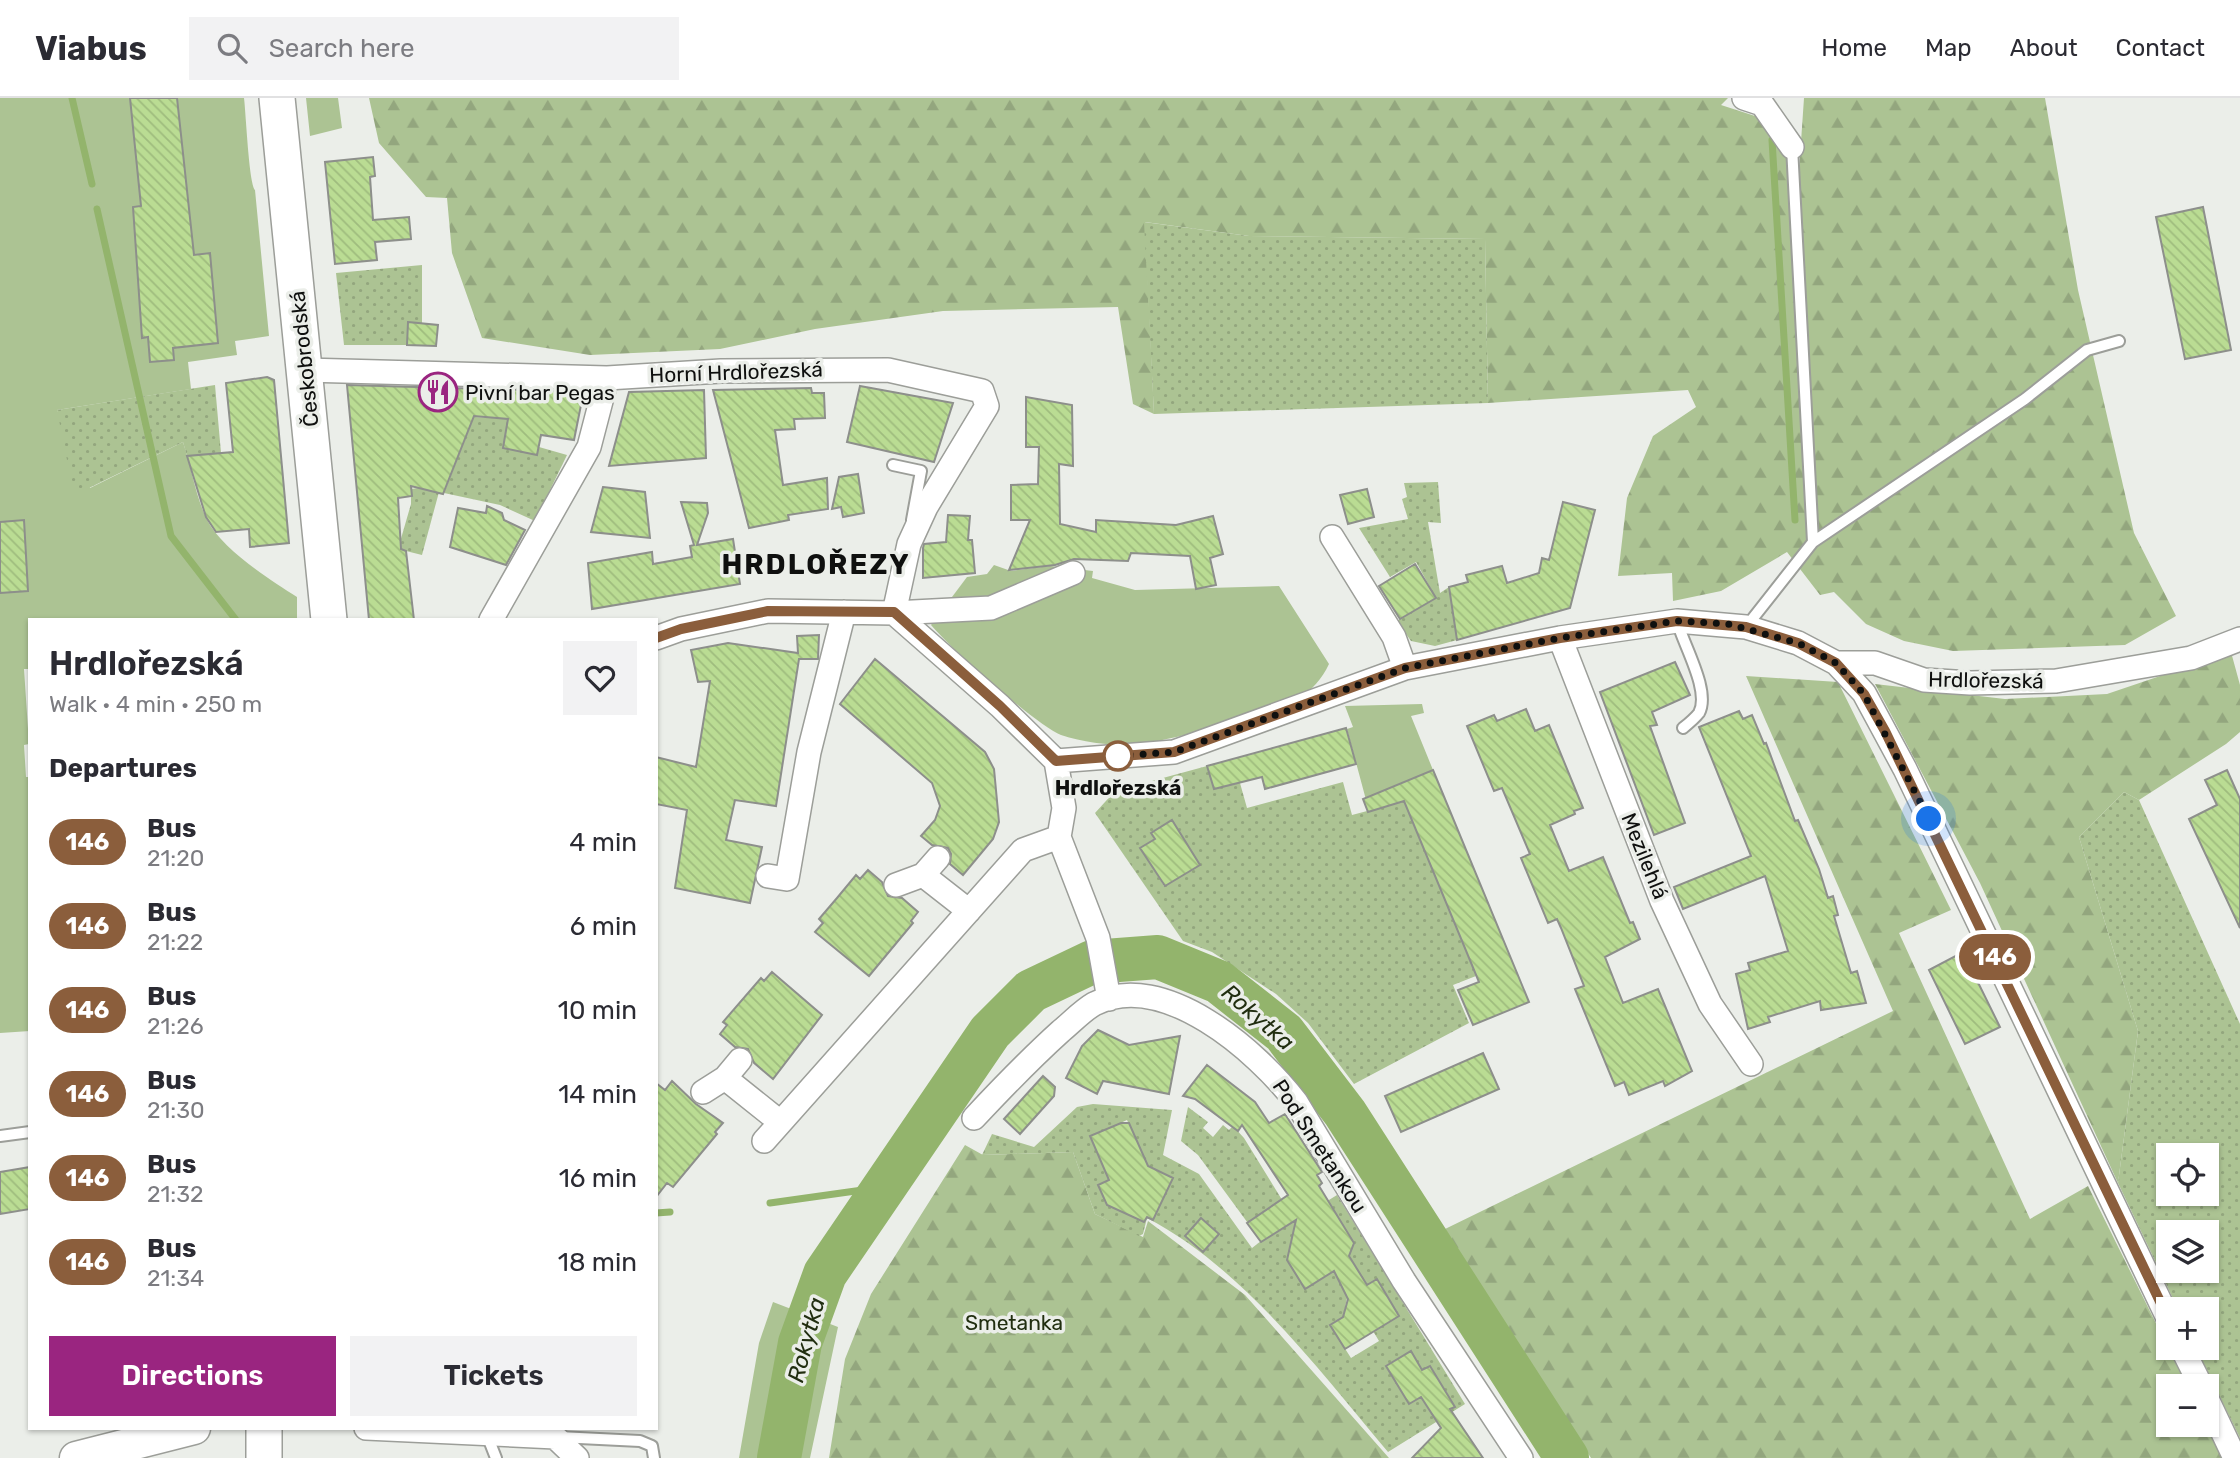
<!DOCTYPE html>
<meta charset="utf-8">
<style>
body{margin:0;font-family:Rubik,sans-serif;background:#f2f2f3;color:#2b2b33;height:100vh;display:flex;flex-direction:column;font-size:26px;white-space:nowrap}
*{box-sizing:border-box;margin:0}
p{font-size:23px;color:#7c7c81}
.icon{flex:none;width:38px;height:38px;fill:none;stroke:currentColor;stroke-width:2;stroke-linecap:round;stroke-linejoin:round}
.map{position:relative;flex:1;overflow:hidden}
.details{position:absolute;left:28px;top:520px;width:630px;height:812px;display:flex;flex-direction:column;background:#fff;border-radius:0px;box-shadow:0 2px 5px #0004}
.details>*{flex:none}
.badge{padding:0 14px;border-radius:23px;font-size:24px;line-height:46px}
.buttons{position:absolute;left:2156px;top:1045px;display:grid;gap:14px}
.buttons a{display:grid;place-items:center;width:63px;height:63px;border-radius:0px;background:#fff;box-shadow:0 2px 5px #0004;font-size:35px}
.you{position:absolute;width:35px;height:35px;margin:-18px;border:5px solid #fff;border-radius:50%;background:#1a73e8;box-shadow:0 0 0 10px #1a73e833}
.map>.badge{position:absolute;translate:-50% -50%;box-shadow:0 0 0 4px #fff}
h2{padding:0 21px;font-size:26px;line-height:63px}
.round{display:grid;place-items:center;flex:none;width:74px;height:74px;border-radius:0px;background:#f2f2f3}
.overview{display:flex;align-items:center;justify-content:space-between;height:119px;padding:0 21px}
h1{font-size:33px;font-weight:600;line-height:52px}
.primary-button{display:flex;gap:14px;margin-top:auto;padding:14px 21px}
.primary-button a{flex:1;height:80px;border-radius:0px;background:#9a2580;color:#fff;font-size:28px;font-weight:600;line-height:80px;text-align:center}
.primary-button a+a{background:#f2f2f3;color:#2b2b33}
ul{padding:0;list-style:none}
li{display:flex;align-items:center;gap:21px;height:84px;padding:0 21px}
li div{flex:1}
li b{display:block;font-size:26px}
li em{font-style:normal}
li .badge{min-width:77px;font-weight:700;text-align:center}
header{display:flex;align-items:center;gap:42px;box-sizing:border-box;height:98px;padding:0 35px;background:#fff;border-bottom:2px solid #e1e1e2}
header strong{font-size:33px}
nav{display:flex;gap:38px;margin-inline-start:auto;font-size:24px}
.search{width:490px;height:63px;background:#f2f2f3;display:flex;align-items:center;gap:18px;box-sizing:border-box;padding:0 24px;border-radius:0px;color:#7c7c81;font-size:26px}
.map>svg:first-child{display:block}
</style>
<header>
<strong>Viabus</strong>
<div class="search"><svg class="icon" aria-label="search" viewBox="0 0 24 24"><circle cx="10" cy="10" r="6"/><path d="M15 15l6 6"/></svg>Search here</div>
<nav><a>Home</a><a>Map</a><a>About</a><a>Contact</a></nav>
</header>
<div class="map">
<svg width="2240" height="1360" viewBox="0 0 2240 1360">
<defs>
<pattern id="forest-firs" width="22" height="20" patternUnits="userSpaceOnUse" patternTransform="scale(1.75)"><rect width="22" height="20" fill="#acc393"/><path d="M5 1l3.5 6h-7zM16 11l3.5 6h-7z" fill="#93a67e"/></pattern>
<pattern id="garden-dots" width="8" height="8" patternUnits="userSpaceOnUse" patternTransform="scale(1.75)"><rect width="8" height="8" fill="#acc393"/><path d="M2 2h.1M6 6h.1" fill="none" stroke="#93a67e" stroke-width="1.8" stroke-linecap="round"/></pattern>
<pattern id="building-back-hatch" width="6" height="6" patternUnits="userSpaceOnUse" patternTransform="scale(1.75)"><rect width="6" height="6" fill="#badc93"/><path d="M-1 5l2 2M0 0l6 6M5-1l2 2" fill="none" stroke="#9fbc7e"/></pattern>
</defs>
<rect width="100%" height="100%" fill="#ebeee9"/>
<path fill="#acc393" fill-rule="evenodd" d="M0,0H130L138,80L185,75L177,0H244C246,16 249,85 255,92L269,238L235,243L237,257L188,264L191,291L57,312L90,390L183,344C191,369 196,399 207,422C222,451 270,482 297,499V521L30,522V571H24L29,646L24,647L26,679H30V933L0,935V495L23,422L0,424ZM188,103L194,157L210,156L218,245L173,250L150,264L148,239H142L133,109Z
M306,0H338L342,30L310,38Z
M994,467L1011,473L1050,468L1093,473L1092,480L1135,492L1279,488L1329,566C1322,581 1312,592 1298,601C1274,616 1158,646 1129,647C1107,647 1082,644 1061,637C1036,627 950,550 931,527L967,479L987,476Z
M1422,606L1424,615L1411,618L1433,672L1369,713L1347,631L1353,629L1345,608Z
M773,1204L838,1229L810,1360H739L759,1245Z"/>
<path fill="url(#forest-firs)" d="M369,0H1728L1721,7L1755,18L1778,42L1799,73L1804,0H2045L2078,192L2134,435L2176,518L2125,547L1953,553L1904,543L1866,526L1834,494L1820,497L1787,454L1721,493L1673,503L1672,475L1618,478L1627,400L1653,338L1696,309L1688,292L1488,305L1485,141L1249,138L1145,124L1154,316L1133,306L1118,209L943,213L815,231L720,251L590,257L482,240L452,155L447,100L426,99L379,45Z
M2231,554L2240,587V634L2226,646L2139,702L2124,694L2079,739L2138,933L2118,1085L1980,785L1875,586L2005,601L2107,596Z
M1746,578L1838,584L1951,812L1899,835L2030,1121L2088,1088L2187,1288H2168V1326L2206,1327L2222,1360H1591L1445,1131L1893,913Z
M965,1047L983,1057L1073,1054L1095,1116L1143,1139L1148,1123L1245,1197L1389,1360H829L845,1261L871,1196Z"/>
<path fill="url(#garden-dots)" fill-rule="evenodd" d="M1144,124L1249,138L1485,141L1488,305L1154,316Z
M422,167V226L408,225L407,247H344L336,175Z
M215,287L221,355L187,358L183,344L89,390L73,392L57,312Z
M475,316V319L512,321L537,356L539,349L567,357L535,423L500,407L444,395Z
M1438,384L1441,425L1428,424L1440,495L1449,489L1457,542L1435,548L1411,543L1397,523L1436,500L1416,464L1390,479L1359,430L1408,421L1402,401L1407,399L1404,385Z
M418,390L439,394L422,457L398,451L411,406V391Z
M1207,668L1214,691L1240,685L1247,710L1343,684L1352,717L1405,703L1476,878L1453,887L1469,925L1354,986L1308,925L1276,896L1212,854L1183,843L1095,715L1115,693ZM1172,722L1199,767L1164,788L1141,750L1155,741L1151,735Z
M2124,694L2139,702L2240,926V1340L2196,1250H2207V1211H2178L2118,1085L2138,933L2079,739ZM2168,1057H2207V1096H2168ZM2168,1134H2207V1172H2168Z
M1093,1006L1172,1012L1163,1057L1199,1076L1252,1150L1261,1143L1198,1057L1181,1043L1188,1009L1208,1024L1203,1030L1213,1039L1223,1027L1229,1032L1233,1028L1244,1040L1295,1123L1337,1097L1465,1306L1388,1354C1319,1272 1242,1169 1147,1120L1143,1136L1139,1138L1095,1116L1073,1054L982,1057L992,1036L1034,1049L1077,1009ZM1127,1022L1148,1068L1172,1080L1144,1124L1107,1106L1098,1087L1109,1082L1090,1039ZM1338,1119L1354,1145L1345,1150L1351,1162L1305,1191L1287,1162L1290,1148ZM1377,1181L1399,1217L1373,1233L1379,1243L1351,1260L1330,1227L1343,1219L1347,1200ZM1411,1253L1422,1272L1430,1268L1441,1286L1409,1306L1386,1268Z"/>
<g fill="none" stroke-linecap="round" stroke-linejoin="round">
<path stroke="#93b46c" stroke-width="7" d="M72,0L92,86
M1772,42L1795,422
M97,111L171,438L236,522
M770,1105L884,1089
M656,1115L670,1114"/>
<path stroke="#93b46c" stroke-width="44" d="M779,1360L800,1245L825,1176L990,934L1031,893L1092,864L1158,859L1219,884L1284,935L1345,1015L1567,1360"/>
</g>
<path fill="url(#building-back-hatch)" stroke="#8d8f8b" stroke-width="2" d="M130,0H177L194,157L210,155L218,245L173,250L174,262L150,264L148,239L142,240L133,109L141,108Z
M373,59L375,78L370,79L373,122L409,119L411,141L375,144L377,162L335,166L325,64Z
M2203,109L2231,252L2185,261L2156,119Z
M408,224L438,227L436,248L407,247Z
M267,279L274,282L289,445L250,449L249,431L216,434L206,419L187,358L233,354L226,285Z
M347,287L558,293L583,297L574,342L541,337L537,357L503,350L508,321L474,318L443,396L411,388L412,398L398,400L401,451L406,453L414,522H369Z
M860,288L953,305L934,364L847,344Z
M811,290L812,295H824L825,320L794,321L795,331L775,332L783,387L827,380L828,411L788,417L789,422L749,430L713,292Z
M704,292L706,360L609,368L629,294Z
M1026,299L1072,307L1073,368L1059,366L1060,426L1096,434V422L1176,427L1213,418L1223,456L1210,460L1216,487L1196,491L1190,458L1131,455L1128,463L1074,461L1055,467L1009,472L1030,422H1011V387L1038,386L1039,349H1026Z
M858,376L864,415L843,419L841,409L832,411L839,379Z
M603,389L645,394L650,440L591,434Z
M1367,391L1374,419L1348,426L1340,397Z
M681,404L707,405L708,415L697,447L733,441L740,486L592,511L588,465L652,454L653,466L692,459L690,448L694,447Z
M1563,404L1595,412L1570,510L1457,542L1449,489L1468,484L1466,477L1502,468L1507,485L1539,475L1542,460L1549,462Z
M487,408L502,415L504,422L525,432L506,467L450,449L458,410L486,415Z
M948,417L970,418L968,442H972L975,475L923,480V450L924,446L946,444Z
M24,422L28,493L0,495V424Z
M1415,466L1436,500L1400,521L1379,488Z
M819,537L818,561H799L776,708L735,702L726,742L762,749L750,805L675,790L687,712L656,706V659L696,669L710,583L698,584L691,552L728,545L798,555L797,538Z
M875,561L985,654L994,671L999,724L993,741L963,777L950,766L951,756L948,750L932,747L921,738L935,722L940,708L932,685L840,606Z
M1675,564L1690,597L1652,614L1657,627L1650,628L1685,725L1654,737L1600,594Z
M1526,611L1535,633L1549,627L1583,710L1574,713L1575,716L1550,727L1569,773L1603,759L1630,825L1633,824L1640,841L1605,859L1623,905L1658,891L1692,973L1665,988L1663,983L1629,997L1624,984L1615,988L1575,891L1584,888L1561,830L1557,821L1548,825L1521,760L1530,756L1502,690L1494,693L1467,628L1494,617L1497,623Z
M1739,613L1743,621L1752,617L1764,646L1766,645L1795,723L1798,722L1819,771L1828,800L1833,798L1838,817L1834,818L1851,875L1857,873L1866,905L1821,912L1820,903L1768,919L1770,924L1748,931L1736,876L1750,872L1748,865L1788,853L1765,778L1683,811L1674,789L1751,758L1699,629Z
M1346,630L1356,666L1265,691L1262,679L1214,691L1207,668Z
M1433,672L1529,904L1473,927L1458,892L1479,884L1404,703L1368,714L1363,701Z
M2227,672L2240,701V830L2189,721L2217,707L2205,682Z
M1172,722L1200,767L1165,788L1140,750L1155,741L1151,735Z
M868,772L882,784L888,798L902,800L918,814L911,823L913,825L869,878L815,834L823,825L819,821L837,800L856,777L860,781Z
M1963,854L2000,929L1965,946L1929,872Z
M772,874L822,917L773,981L754,965L748,951L735,949L720,936L727,927L723,924L761,880L764,883Z
M1098,932L1129,947L1180,938L1169,996L1103,983L1097,996L1066,980L1082,948Z
M1483,955L1499,991L1401,1034L1385,998Z
M1207,967L1255,1004L1269,1025L1285,1016L1322,1074L1317,1077L1322,1085L1319,1088L1354,1145L1349,1158L1367,1187L1377,1181L1399,1218L1345,1251L1330,1227L1343,1219L1348,1201L1334,1173L1305,1191L1287,1162L1296,1122L1261,1144L1247,1125L1288,1097L1242,1027L1238,1033L1195,1001L1183,998Z
M1043,978L1055,989L1054,998L1020,1036L1004,1021Z
M672,983L696,1006L723,1025L715,1034L717,1036L673,1089L667,1085L656,1099V985L665,992Z
M1121,1025H1129L1148,1068L1173,1080L1153,1122L1147,1119L1144,1124L1107,1107L1098,1087L1109,1082L1090,1038Z
M30,1069V1111L0,1116V1074Z
M1201,1120L1219,1136L1203,1154L1185,1138Z
M1411,1253L1422,1272L1430,1268L1455,1309L1450,1311L1483,1360H1412L1441,1330L1421,1299L1409,1306L1386,1268Z"/>
<g fill="none" stroke-linecap="round" stroke-linejoin="round">
<defs>
<path id="service" d="M893,367L921,373L912,422
M1813,444L2025,301L2087,252L2119,243
M1677,523C1683,546 1711,593 1699,615C1695,620 1688,626 1683,630
M1746,529L1813,444L1792,49
M0,1038L30,1034
M487,1337L496,1360
M559,1339L640,1343L652,1348L654,1360"/>
<path id="minor" d="M1744,0L1762,6L1792,49
M305,272L607,280L721,273L888,272L982,293L987,308L926,409L909,446L894,515L991,510L1073,475
M1332,439L1394,539L1405,570
M491,522L589,349L607,280
M656,540L681,531L768,513L894,515L1000,608L1056,663L1064,710L1059,739
M1560,540L1662,803L1710,906L1751,966
M1836,565L1864,595L1905,671L2168,1220
M1056,663L1174,654L1405,570L1560,540L1677,523L1746,529L1798,545L1836,565H1875L1924,582L1970,585L2056,583L2191,560L2240,541
M1059,739L1098,840L1109,901
M923,777L938,760
M768,778L787,781L809,654L844,514
M896,787L923,777L969,813
M740,962L725,980L780,1024
M703,994L725,980
M974,1020C1002,990 1030,961 1061,933C1072,924 1082,913 1094,906C1163,870 1258,954 1296,1004L1404,1183L1521,1360
M764,1043L1023,752L1059,739
M2182,1250L2201,1288
M2207,1301L2235,1360
M366,1330L555,1339L577,1360"/>
<path id="secondary" d="M76,1360L194,1330"/>
<path id="primary" d="M277,0L329,522
M264,1360V1330"/>
</defs>
<use href="#service" stroke="#9c9e99" stroke-width="14"/>
<use href="#minor" stroke="#9c9e99" stroke-width="26"/>
<use href="#secondary" stroke="#9c9e99" stroke-width="35"/>
<use href="#primary" stroke="#9c9e99" stroke-width="38"/>
<use href="#service" stroke="#fff" stroke-width="10"/>
<use href="#minor" stroke="#fff" stroke-width="23"/>
<use href="#secondary" stroke="#fff" stroke-width="32"/>
<use href="#primary" stroke="#fff" stroke-width="35"/>
</g>
<g fill="none" stroke-linecap="round" stroke-linejoin="round">
<defs>
<path id="line" d="M656,540L681,531L768,513L894,514L1000,608L1056,663L1174,654L1405,570L1560,540L1677,523L1746,529L1798,545L1836,565L1864,596L1885,633L2168,1220"/>
</defs>
<use href="#line" stroke="#fff" stroke-width="16"/>
<use href="#line" stroke="#8b5e3c" stroke-width="10"/>
<path stroke="#0f100f" stroke-width="7" stroke-dasharray="0 12.6" d="M1118,658L1174,654L1405,570L1560,540L1677,523L1728,526L1798,545L1836,565L1864,596L1929,721"/>
</g>
<defs>
<symbol id="restaurant-ring" viewBox="-11 -11 22 22"><circle r="9.5" fill="#ebeee9" stroke="#9a2580" stroke-width="1.5"/><path d="M-5-6h1v4h1v-4h1v4h1v-4h1v5L-1.5 .5V6h-2V.5L-5-1ZM5-6V6H3V1.5H1.5Q1.5-4 5-6Z" fill="#9a2580"/></symbol>
</defs>
<g fill-rule="evenodd">
<use href="#restaurant-ring" x="416" y="272" width="44" height="44"/>
</g>
<circle fill="#fff" stroke="#8b5e3c" stroke-width="3.5" cx="1118" cy="658" r="14"/>
<g text-anchor="middle" dominant-baseline="central" stroke-width="7" stroke-linejoin="round" paint-order="stroke">
<g font-size="21" fill="#0f100f" stroke="#ebeee9">
<text transform="translate(304 261) rotate(-96)">Českobrodská</text>
<text transform="translate(736 274) rotate(-2)">Horní Hrdlořezská</text>
<text transform="translate(1986 582) rotate(1)">Hrdlořezská</text>
<text transform="translate(1645 758) rotate(68)">Mezilehlá</text>
<text transform="translate(1320 1048) rotate(57)">Pod Smetankou</text>
</g>
<g font-size="21" fill="#0f100f" stroke="#ebeee9" text-anchor="start">
<text x="465" y="294">Pivní bar Pegas</text>
</g>
<g font-size="21" font-weight="bold" fill="#0f100f" stroke="#ebeee9">
<text x="1118" y="689">Hrdlořezská</text>
</g>
<g font-size="21" fill="#212e10" stroke="#ebeee9">
<text x="1014" y="1224">Smetanka</text>
</g>
<g font-size="23" font-style="italic" fill="#212e10" stroke="#ebeee9">
<text transform="translate(1258 919) rotate(41)">Rokytka</text>
<text transform="translate(806 1242) rotate(-75)">Rokytka</text>
</g>
<g font-size="28" font-weight="bold" letter-spacing="2" fill="#0f100f" stroke="#ebeee9">
<text x="816" y="466">HRDLOŘEZY</text>
</g>
</g>
</svg>
<div class="buttons">
<a><svg class="icon" aria-label="locate" viewBox="0 0 24 24"><circle cx="12" cy="12" r="6"/><path d="M12 2v4M12 18v4M2 12h4M18 12h4"/></svg></a>
<a><svg class="icon" aria-label="layers" viewBox="0 0 24 24"><path d="M12 4l9 5-9 5-9-5zM3 14l9 5 9-5"/></svg></a>
<a>+</a>
<a>−</a>
</div>
<div class="you" style="left:1929px;top:721px"></div>
<b class="badge" style="left:1995px;top:859px;background:#8b5e3c;color:#fff">146</b>
<section class="details">
<div class="overview"><div><h1>Hrdlořezská</h1><p>Walk · 4 min · 250 m</p></div><a class="round"><svg class="icon" aria-label="heart" viewBox="0 0 24 24"><path d="M12 20l-8-8c-3-5 5-10 8-4 3-6 11-1 8 4z"/></svg></a></div>
<h2>Departures</h2>
<ul>
<li><span class="badge" style="background:#8b5e3c;color:#fff">146</span><div><b>Bus</b><p>21:20</p></div><em>4 min</em></li>
<li><span class="badge" style="background:#8b5e3c;color:#fff">146</span><div><b>Bus</b><p>21:22</p></div><em>6 min</em></li>
<li><span class="badge" style="background:#8b5e3c;color:#fff">146</span><div><b>Bus</b><p>21:26</p></div><em>10 min</em></li>
<li><span class="badge" style="background:#8b5e3c;color:#fff">146</span><div><b>Bus</b><p>21:30</p></div><em>14 min</em></li>
<li><span class="badge" style="background:#8b5e3c;color:#fff">146</span><div><b>Bus</b><p>21:32</p></div><em>16 min</em></li>
<li><span class="badge" style="background:#8b5e3c;color:#fff">146</span><div><b>Bus</b><p>21:34</p></div><em>18 min</em></li>
</ul>
<div class="primary-button"><a>Directions</a><a>Tickets</a></div>
</section>
</div>
